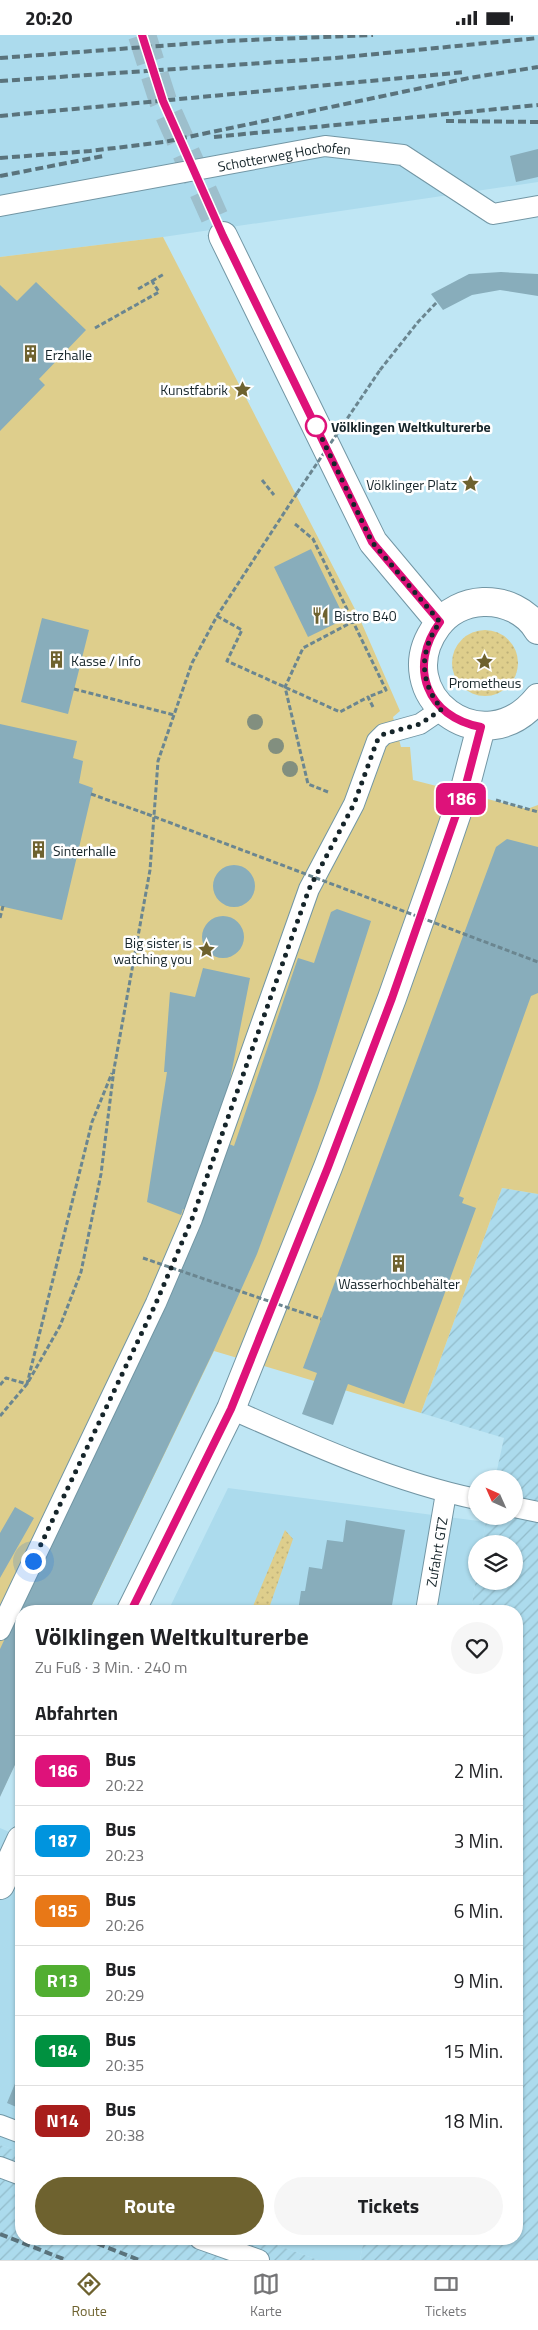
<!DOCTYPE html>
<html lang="de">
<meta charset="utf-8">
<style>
body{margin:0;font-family:"Titillium Web",sans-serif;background:#f6f6f6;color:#202124;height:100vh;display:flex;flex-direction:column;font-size:19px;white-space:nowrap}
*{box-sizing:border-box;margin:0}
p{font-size:16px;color:#757577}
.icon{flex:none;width:28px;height:28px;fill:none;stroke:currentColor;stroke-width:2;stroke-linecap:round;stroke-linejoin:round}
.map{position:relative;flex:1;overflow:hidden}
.side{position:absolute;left:15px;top:1570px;width:508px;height:640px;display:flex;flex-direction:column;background:#fff;border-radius:20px;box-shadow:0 1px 4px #0004}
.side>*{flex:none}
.badge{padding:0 10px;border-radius:8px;font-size:18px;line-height:32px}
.needle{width:32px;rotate:315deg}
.buttons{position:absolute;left:468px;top:1435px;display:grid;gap:10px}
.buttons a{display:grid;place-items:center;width:55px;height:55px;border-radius:50%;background:#fff;box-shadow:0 1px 4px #0004;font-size:25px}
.you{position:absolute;width:25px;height:25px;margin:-12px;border:4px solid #fff;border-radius:50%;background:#1a73e8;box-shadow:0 0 0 8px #1a73e833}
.map>.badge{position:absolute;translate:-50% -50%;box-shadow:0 0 0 2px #fff}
h2{padding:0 20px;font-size:19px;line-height:45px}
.round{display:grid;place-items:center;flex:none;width:52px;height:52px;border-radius:26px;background:#f6f6f6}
.head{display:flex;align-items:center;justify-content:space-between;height:85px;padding:0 20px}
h1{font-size:24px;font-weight:700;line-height:38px}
.cta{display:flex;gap:10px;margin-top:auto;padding:10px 20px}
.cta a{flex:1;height:58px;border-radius:30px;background:#6e622f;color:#fff;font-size:20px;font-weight:700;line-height:58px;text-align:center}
.cta a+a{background:#f6f6f6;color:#202124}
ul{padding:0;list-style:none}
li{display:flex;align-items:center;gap:15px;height:70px;padding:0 20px;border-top:1px solid #e0e0e0}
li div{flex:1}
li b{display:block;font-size:19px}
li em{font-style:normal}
li .badge{min-width:55px;font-weight:700;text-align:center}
.status{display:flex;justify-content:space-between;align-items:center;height:35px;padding:0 25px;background:#fff;direction:ltr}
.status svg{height:14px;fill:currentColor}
.tab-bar{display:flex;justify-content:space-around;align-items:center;height:70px;border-top:1px solid #e0e0e0;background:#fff;font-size:14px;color:#757577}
.tab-bar a{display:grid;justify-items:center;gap:2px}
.tab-bar .selected{color:#6e622f}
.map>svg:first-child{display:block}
</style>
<div class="status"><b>20:20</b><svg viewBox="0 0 49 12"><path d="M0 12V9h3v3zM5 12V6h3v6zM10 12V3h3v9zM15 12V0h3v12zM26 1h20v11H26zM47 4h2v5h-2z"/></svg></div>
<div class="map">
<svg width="538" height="2225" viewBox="0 0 538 2225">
<defs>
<pattern id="industrial-furrows" width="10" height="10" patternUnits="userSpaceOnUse" patternTransform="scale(1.25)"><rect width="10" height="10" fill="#acdbed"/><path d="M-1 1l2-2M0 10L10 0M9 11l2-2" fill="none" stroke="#93bccb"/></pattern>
<pattern id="grass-dots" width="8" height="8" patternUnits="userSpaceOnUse" patternTransform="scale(1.25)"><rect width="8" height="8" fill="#dece8c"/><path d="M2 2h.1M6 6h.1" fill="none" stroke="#beb179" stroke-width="1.8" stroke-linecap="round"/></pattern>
</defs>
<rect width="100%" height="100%" fill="#bfe6f4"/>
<path fill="#acdbed" d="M0,0H538V147L163,202L0,222Z
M228,1453L486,1487L482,1509H476V1544L471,1576H168Z
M0,1793L21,1802V2117L0,2110Z
M260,2204H364L360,2225H318Z"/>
<path fill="url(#industrial-furrows)" d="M502,1153L538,1159V2225H360L364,2204H516V1576H471L476,1544V1546H514V1509H482L487,1481H514V1444H495L504,1403L421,1378Z
M0,2110L21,2117V2204H260L318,2225H0Z"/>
<path fill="url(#grass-dots)" d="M452 628a33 33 0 1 1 66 0a33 33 0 1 1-66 0Z
M285,1495L293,1504L268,1576H251Z"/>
<path fill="#dece8c" d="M163,202L359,582L400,676L393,682L401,712H410L413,745L527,774L538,770V1159L502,1153L421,1378L214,1316L89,1576H21V1716L0,1761V222Z"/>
<path fill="#88adbb" d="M538,114V142L516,147L510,121Z
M501,237L538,239V261L500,255L472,260L443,275L431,259L469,239Z
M36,247L86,295L39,344L45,350L0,396V250L17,266Z
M311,514L345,584L308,602L274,532Z
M42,583L89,595L68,679L21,667Z
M0,689L77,706L73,723L83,726L79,748L93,753L62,885L0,871Z
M507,804L538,812V958L531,961L459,1161L464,1163L462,1168L476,1173L404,1369L348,1349L333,1390L302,1379L317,1338L303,1333L496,812Z
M213 851a21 21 0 1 1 42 0a21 21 0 1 1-42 0Z
M337,874L371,886L317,1055L257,1219L214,1315L89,1576H21V1717L0,1762V1614L178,1236L229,1109L234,1111L298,923L314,928L331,877Z
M202 902a21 21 0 1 1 42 0a21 21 0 1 1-42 0Z
M203,933L250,943L229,1050L191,1176L183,1174L181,1180L147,1167L167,1037H164L170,957L195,962Z
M15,1472L34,1483L0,1543V1498Z
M346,1485L405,1495L391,1576H298L301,1556H305L309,1532L322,1534L327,1505L343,1507Z
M21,2034V2074L7,2068Z"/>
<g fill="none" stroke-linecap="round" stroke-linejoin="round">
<path stroke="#9dbfcc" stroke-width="28" stroke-dasharray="28 14" stroke-linecap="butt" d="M142,0L163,66L223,201"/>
<defs>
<g id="service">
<path id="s1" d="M0,171L325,111L403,120L493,179L538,171"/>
<path d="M231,1374C310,1409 391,1446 476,1464"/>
<path d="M514,1472L538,1477"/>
<path id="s2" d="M426,1576L446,1458"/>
<path d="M0,1595L156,1268L192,1184L309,854L354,769L377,706L384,699L420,689L442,674"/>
<path d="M0,2090L21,2098"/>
<path d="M0,2132L21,2140"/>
<path d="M200,2204L259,2225"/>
</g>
<path id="secondary" d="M223,201L373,507L440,587
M538,595C527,576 504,566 483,567C465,568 448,576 437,591C387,659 483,732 538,663
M131,1576L231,1374L328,1132L392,963L437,836L464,757L481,692
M0,1850L21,1805"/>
</defs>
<use href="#service" stroke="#7296a4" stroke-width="22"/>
<use href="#secondary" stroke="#7296a4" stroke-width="30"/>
<path stroke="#6b8690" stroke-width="3" stroke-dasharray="5 2.5" stroke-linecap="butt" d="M152,246L164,239
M95,293L159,257L152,246L138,254
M380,335L418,287L437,267
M262,445L274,460
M295,489L313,504L386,655L368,662
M217,581L242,595L227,626L340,677L368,662L373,672
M74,654L174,680
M328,757L308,749L285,652L303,613L354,586
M91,759L147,779
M496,765L538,777
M0,883L3,871
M0,1350L6,1343L27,1349L92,1087L112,1038
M0,1381L27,1349L60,1291L81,1237L101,1139L114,1034L150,835L158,726L192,628L217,581L297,458"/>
<use href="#service" stroke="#fff" stroke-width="20"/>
<use href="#secondary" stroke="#fff" stroke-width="28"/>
<path stroke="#5a737c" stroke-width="4" stroke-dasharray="8 4" stroke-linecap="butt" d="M0,23L225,6L373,0
M0,46L335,23L538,3
M0,81L465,37
M446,86L538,87
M214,102L538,70
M0,123L90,116L164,107L469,43L538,32
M0,141L103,121
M0,2199L66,2225
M86,2204L139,2225"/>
<path stroke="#6b8690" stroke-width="3" stroke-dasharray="5 2.5" stroke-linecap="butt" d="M297,458L380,335
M147,779L538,927
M143,1223L321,1284"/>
</g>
<g fill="#828f7f">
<circle cx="255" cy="687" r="8"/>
<circle cx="276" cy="711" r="8"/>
<circle cx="290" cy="734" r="8"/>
</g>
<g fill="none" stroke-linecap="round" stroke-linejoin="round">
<defs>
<path id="line" d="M131,1576L231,1374L328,1132L392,963L430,854L464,757L481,692C427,682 407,632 440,587L372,507L223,201L163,66L142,0"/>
</defs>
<use href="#line" stroke="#fff" stroke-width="11"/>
<use href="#line" stroke="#de127a" stroke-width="8"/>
<path stroke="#16252a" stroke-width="5" stroke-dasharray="0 9" d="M33,1526L156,1268L192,1184L309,854L354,769L377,706L384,699L420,689L442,674C419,647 419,616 440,587L372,507L313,385L316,391"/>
</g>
<defs>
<symbol id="building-bare" viewBox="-9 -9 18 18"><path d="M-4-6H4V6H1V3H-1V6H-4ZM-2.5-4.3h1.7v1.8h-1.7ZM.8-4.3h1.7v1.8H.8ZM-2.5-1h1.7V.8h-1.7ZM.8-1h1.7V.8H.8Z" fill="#6e622f" stroke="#fff" stroke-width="2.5" paint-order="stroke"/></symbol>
<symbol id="sight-bare" viewBox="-9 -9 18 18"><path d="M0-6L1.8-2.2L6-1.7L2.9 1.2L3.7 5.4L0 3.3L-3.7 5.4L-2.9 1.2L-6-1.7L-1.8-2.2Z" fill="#6e622f" stroke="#fff" stroke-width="2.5" paint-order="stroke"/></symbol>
<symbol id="restaurant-bare" viewBox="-9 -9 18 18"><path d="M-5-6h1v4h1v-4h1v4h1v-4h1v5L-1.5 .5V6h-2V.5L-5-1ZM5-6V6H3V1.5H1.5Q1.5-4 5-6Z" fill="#6e622f" stroke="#fff" stroke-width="2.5" paint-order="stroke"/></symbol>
</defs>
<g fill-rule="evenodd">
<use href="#building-bare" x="18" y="306" width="25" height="25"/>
<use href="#sight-bare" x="230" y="342" width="25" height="25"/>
<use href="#sight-bare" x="458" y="436" width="25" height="25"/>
<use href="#restaurant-bare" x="308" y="568" width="25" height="25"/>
<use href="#building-bare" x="44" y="612" width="25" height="25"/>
<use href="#sight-bare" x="472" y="614" width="25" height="25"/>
<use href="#building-bare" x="26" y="802" width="25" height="25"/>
<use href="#sight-bare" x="194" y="902" width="25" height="25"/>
<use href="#building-bare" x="386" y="1216" width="25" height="25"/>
</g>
<circle fill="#fff" stroke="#de127a" stroke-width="2.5" cx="316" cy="391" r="10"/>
<g text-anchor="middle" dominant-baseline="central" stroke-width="5" stroke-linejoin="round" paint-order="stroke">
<g font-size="14" fill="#16252a" stroke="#fff">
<text stroke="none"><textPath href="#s1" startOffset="289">Schotterweg Hochofen</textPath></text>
<text stroke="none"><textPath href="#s2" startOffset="60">Zufahrt GTZ</textPath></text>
</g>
<g font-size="14" fill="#16252a" stroke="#fff" text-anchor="start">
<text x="45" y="319">Erzhalle</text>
<text x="228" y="354" text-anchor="end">Kunstfabrik</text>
<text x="457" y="449" text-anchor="end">Völklinger Platz</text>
<text x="334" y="580">Bistro B40</text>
<text x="71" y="625">Kasse / Info</text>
<text x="485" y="647" text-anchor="middle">Prometheus</text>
<text x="53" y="815">Sinterhalle</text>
<text x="192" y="907" text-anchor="end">Big sister is<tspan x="192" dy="16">watching you</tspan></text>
<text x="399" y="1248" text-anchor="middle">Wasserhochbehälter</text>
</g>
<g font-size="14" font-weight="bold" fill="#16252a" stroke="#fff" text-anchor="start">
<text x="331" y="391">Völklingen Weltkulturerbe</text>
</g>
</g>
</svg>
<div class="buttons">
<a><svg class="needle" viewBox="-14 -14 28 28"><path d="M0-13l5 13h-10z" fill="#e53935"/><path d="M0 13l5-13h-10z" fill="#757577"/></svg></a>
<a><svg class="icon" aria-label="layers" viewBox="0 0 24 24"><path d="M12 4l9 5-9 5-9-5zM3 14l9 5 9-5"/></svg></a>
</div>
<div class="you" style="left:33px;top:1526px"></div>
<b class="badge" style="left:461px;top:764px;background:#de127a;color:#fff">186</b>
<section class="side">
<div class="head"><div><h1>Völklingen Weltkulturerbe</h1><p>Zu Fuß · 3 Min. · 240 m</p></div><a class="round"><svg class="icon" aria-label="heart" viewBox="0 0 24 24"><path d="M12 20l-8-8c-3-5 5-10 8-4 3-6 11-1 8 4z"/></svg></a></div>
<h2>Abfahrten</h2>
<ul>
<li><span class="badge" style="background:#de127a;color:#fff">186</span><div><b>Bus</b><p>20:22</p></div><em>2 Min.</em></li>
<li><span class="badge" style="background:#0094de;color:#fff">187</span><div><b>Bus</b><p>20:23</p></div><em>3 Min.</em></li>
<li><span class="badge" style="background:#e87817;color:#fff">185</span><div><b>Bus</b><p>20:26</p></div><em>6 Min.</em></li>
<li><span class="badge" style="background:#51ae31;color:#fff">R13</span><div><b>Bus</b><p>20:29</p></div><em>9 Min.</em></li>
<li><span class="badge" style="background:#009140;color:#fff">184</span><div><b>Bus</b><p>20:35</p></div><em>15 Min.</em></li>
<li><span class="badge" style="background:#a81e1c;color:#fff">N14</span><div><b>Bus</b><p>20:38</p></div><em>18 Min.</em></li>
</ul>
<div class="cta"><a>Route</a><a>Tickets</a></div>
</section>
</div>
<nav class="tab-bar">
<a class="selected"><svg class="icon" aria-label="directions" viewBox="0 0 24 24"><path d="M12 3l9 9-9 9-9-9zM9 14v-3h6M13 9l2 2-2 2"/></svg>Route</a>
<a><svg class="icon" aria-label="map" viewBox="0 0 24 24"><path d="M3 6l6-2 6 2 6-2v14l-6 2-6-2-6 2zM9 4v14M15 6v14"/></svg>Karte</a>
<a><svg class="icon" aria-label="tickets" viewBox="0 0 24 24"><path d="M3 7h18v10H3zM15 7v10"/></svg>Tickets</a>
</nav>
